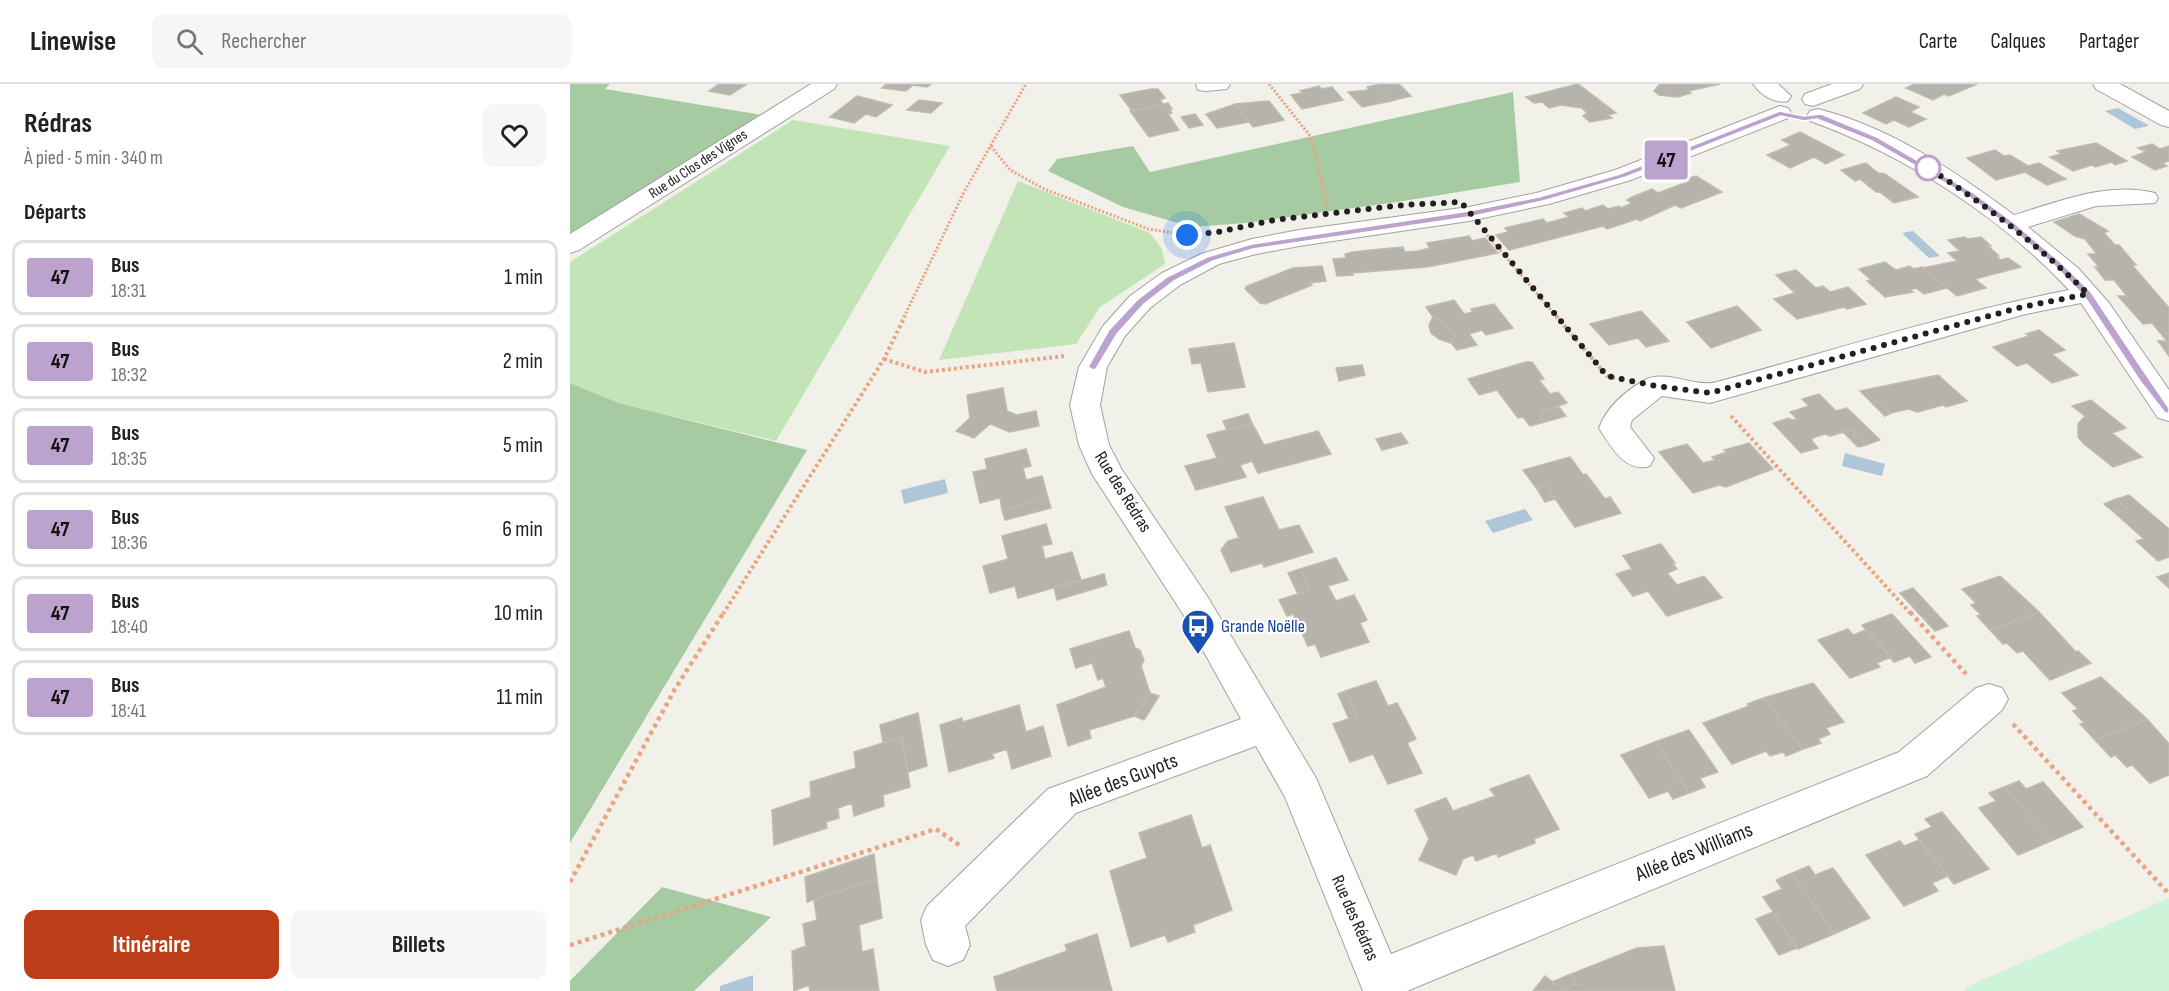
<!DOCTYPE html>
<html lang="fr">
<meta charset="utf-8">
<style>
body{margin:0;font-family:"Sofia Sans Condensed",sans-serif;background:#f6f6f6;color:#222;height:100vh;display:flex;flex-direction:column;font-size:22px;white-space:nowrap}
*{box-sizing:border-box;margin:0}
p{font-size:20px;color:#767676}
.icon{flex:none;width:33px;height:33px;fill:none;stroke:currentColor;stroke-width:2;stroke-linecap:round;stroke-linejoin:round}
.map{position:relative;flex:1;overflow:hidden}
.side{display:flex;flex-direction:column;background:#fff;width:570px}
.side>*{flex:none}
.badge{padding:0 12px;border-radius:4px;font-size:21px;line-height:39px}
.you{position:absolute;width:30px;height:30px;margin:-15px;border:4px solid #fff;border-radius:50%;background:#1a73e8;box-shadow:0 0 0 9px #1a73e833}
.map>.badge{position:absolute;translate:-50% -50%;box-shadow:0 0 0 3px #fff}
h2{padding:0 24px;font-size:22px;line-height:54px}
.round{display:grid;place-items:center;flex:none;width:63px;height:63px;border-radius:12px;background:#f6f6f6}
.head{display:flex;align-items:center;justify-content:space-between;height:102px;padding:0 24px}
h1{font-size:28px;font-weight:700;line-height:45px}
.cta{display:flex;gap:12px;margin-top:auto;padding:12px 24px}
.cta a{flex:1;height:69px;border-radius:12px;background:#bb3e18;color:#fff;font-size:24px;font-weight:700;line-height:69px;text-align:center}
.cta a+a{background:#f6f6f6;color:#222}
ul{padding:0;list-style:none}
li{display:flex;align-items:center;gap:18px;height:75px;margin:0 12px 9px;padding:0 12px;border:3px solid #e0e0e0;border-radius:12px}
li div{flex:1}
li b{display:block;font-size:22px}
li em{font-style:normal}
li .badge{min-width:66px;font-weight:700;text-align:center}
header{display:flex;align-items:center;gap:36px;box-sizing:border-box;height:84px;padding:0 30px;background:#fff;border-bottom:2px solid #e0e0e0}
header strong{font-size:28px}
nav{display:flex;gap:33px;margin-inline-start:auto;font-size:21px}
.search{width:420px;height:54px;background:#f6f6f6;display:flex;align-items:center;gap:15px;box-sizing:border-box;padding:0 21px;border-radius:12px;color:#767676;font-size:22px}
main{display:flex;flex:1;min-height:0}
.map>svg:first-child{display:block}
</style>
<header>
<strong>Linewise</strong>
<div class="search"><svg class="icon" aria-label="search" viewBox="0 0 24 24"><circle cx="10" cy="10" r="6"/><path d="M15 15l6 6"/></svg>Rechercher</div>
<nav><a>Carte</a><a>Calques</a><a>Partager</a></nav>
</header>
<main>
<section class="side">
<div class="head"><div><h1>Rédras</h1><p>À pied · 5 min · 340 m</p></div><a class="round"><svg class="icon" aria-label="heart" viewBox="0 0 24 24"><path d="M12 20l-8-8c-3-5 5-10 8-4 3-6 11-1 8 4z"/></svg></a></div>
<h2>Départs</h2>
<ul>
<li><span class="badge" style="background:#bca3ce;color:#111">47</span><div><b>Bus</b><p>18:31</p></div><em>1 min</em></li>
<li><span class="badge" style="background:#bca3ce;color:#111">47</span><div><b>Bus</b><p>18:32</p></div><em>2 min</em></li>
<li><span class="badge" style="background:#bca3ce;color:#111">47</span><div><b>Bus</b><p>18:35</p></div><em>5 min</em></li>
<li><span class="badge" style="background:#bca3ce;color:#111">47</span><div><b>Bus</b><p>18:36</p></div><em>6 min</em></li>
<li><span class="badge" style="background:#bca3ce;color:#111">47</span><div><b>Bus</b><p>18:40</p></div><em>10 min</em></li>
<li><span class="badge" style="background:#bca3ce;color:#111">47</span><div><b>Bus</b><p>18:41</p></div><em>11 min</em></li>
</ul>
<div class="cta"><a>Itinéraire</a><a>Billets</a></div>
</section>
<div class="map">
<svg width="1599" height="907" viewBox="0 0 1599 907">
<rect width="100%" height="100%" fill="#f1f0e9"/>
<path fill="#c2e4b6" d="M223,36L380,62L206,357L49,319L0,299V178Z
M448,97L580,149L592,165L595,180L530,223L506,260L369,276Z"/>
<path fill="#a6cba3" d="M0,0H40L35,5L192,31L0,149Z
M943,8L950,98L827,118L675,139L622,143L553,123L478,87L487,75L563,62L580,88Z
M0,299L49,319L237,366L0,759Z
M92,803L201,833L124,907H0V897Z"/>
<path fill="#cdf4d9" d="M1599,814V907H1396L1394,904Z"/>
<path fill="#afc6d9" d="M1548,24L1578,41V42L1565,45L1535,27Z
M1343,147L1370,172L1359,174L1332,149Z
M1275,369L1315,380L1312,392L1272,382Z
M375,395L378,409L334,420L331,406Z
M955,425L963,436L923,449L915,437Z
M183,891V907H150V902Z"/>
<path fill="#b6b3ac" stroke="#c1baad" stroke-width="1.5" d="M149,0H177L160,11L139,7Z
M316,0H361L357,3L343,1L336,7L312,4Z
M816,0H829L841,12L821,17L806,1Z
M1008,0L1046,29L1038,31L1042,34L1020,38L1013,32L1017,29L1012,24L991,21L979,24L972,18L964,19L956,13Z
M1090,0H1150L1118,7L1121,9L1108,13L1089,11L1084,7Z
M1344,0H1407L1379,12L1374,10L1363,16L1336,4Z
M806,1L821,17L792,23L778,8L799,6L797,3Z
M749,2L751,5L762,3L773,16L732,25L721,11L732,9L730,7Z
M581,5H588L595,14L590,16L593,20L562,27L550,11Z
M287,12L314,19L322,21L306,33L296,30L284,39L260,33Z
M1326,13L1349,23L1340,28L1356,35L1339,43L1324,36L1316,40L1293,29Z
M349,16L372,19L361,29L337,26Z
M699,17L714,36L683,43L666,20Z
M598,19L602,25H599L602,29L598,30L609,46L579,53L560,27Z
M666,20L679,38L647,44L636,30Z
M625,30L633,41L619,44L611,33Z
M1230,48L1274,71L1256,80L1244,73L1220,84L1197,71L1221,61L1212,56Z
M1526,59L1557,77L1545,81L1542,78L1525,83L1522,81L1503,87L1480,73L1491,70L1487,67Z
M1582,60L1590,65L1599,62V77L1592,79L1597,82L1585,86L1562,73L1576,68L1568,64Z
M1425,66L1434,72L1440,71L1458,82L1469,79L1496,95L1477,101L1455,88L1426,96L1397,74Z
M1296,79L1308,89L1315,90L1348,113L1324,119L1310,108H1306L1290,95L1285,97L1271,86Z
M1126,92L1152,108L1111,124L1105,121L1070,137L1067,135L1037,145L1033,142L939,166L926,151L938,148L935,144L973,135L977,139L999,133L994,129L1012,124L1015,127L1033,121L1038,125L1049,122L1051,124L1062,119L1057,116L1062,113L1082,105L1088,109L1120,97L1116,95Z
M1509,130L1538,147L1534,149L1545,161H1549L1566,181H1562L1599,224V272L1588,257H1597L1582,239L1573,240L1548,212H1557L1544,196H1535L1525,183H1529L1518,170H1527L1515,155L1505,152L1484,138Z
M899,152L902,157L915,154L928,169L857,183L782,189L783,191L767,192L763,175L776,174L775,170L783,168L811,165L833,163L835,168L848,167L860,164L857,159Z
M1394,153L1398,155L1411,153L1421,162H1418L1429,172H1426L1430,176L1438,174L1451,183L1405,195L1416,204L1387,212L1353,184L1387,177L1378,169L1390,167L1378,156Z
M1315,178L1326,186L1340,182L1343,185L1352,183L1377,204L1354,210L1346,204L1340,206L1343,208L1315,213L1297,197L1301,196L1289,185Z
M752,182L756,197L739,199L742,201L695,220L690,219L675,205L677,202L723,184Z
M1226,186L1246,204L1253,202L1260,208L1278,203L1296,220L1277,225L1274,223L1227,235L1204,215L1225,209L1206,191Z
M884,216L894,230L903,228L901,225L924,220L943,244L916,251L912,246L899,250L907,261L887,266L881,259L885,253L872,236L863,233L856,223Z
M1167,222L1191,246L1141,264L1117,238Z
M1071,227L1099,257L1076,263L1068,254L1039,261L1020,240Z
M863,233L872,236L885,253L881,259L869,255L861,249L859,241Z
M1469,246L1495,266L1482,270L1508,291L1482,299L1457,279L1447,282L1423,263L1459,252L1456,250Z
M664,259L675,303L638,308L631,279L622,280L619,265Z
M956,278H962L974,295L969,296L980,310L988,308L997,319L973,327L970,332L975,338L960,342L953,333L948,334L927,306L909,311L898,295Z
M792,281L795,291L769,297L766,284Z
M1368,291L1397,317L1376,323L1373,321L1348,328L1338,325L1321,329L1308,317L1302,319L1290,307Z
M433,304L437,327L447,331L466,327L469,342L440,348L420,340L404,354L386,347L400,334L397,311Z
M1249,310L1266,327L1277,324L1310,356L1296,361L1281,346L1260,352L1255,350L1242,354V357L1248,364L1231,369L1203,339L1219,334L1221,336L1227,335L1220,328L1239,322L1232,315Z
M1521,316L1556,344L1542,349L1572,373L1543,383L1514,360L1508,353V340L1515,332L1502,322Z
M1308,317L1321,329L1315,332L1302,319Z
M989,323L996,332L975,338L970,332L973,327Z
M678,330L682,339L657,346L653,337Z
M682,339L694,361L748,347L761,370L688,389L682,377L670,381L676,393L626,406L615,382L647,374L637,351Z
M1281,346L1296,361L1288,363L1273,348Z
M831,349L838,359L812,366L806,355Z
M1179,359L1203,385L1156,403L1149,401L1123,409L1089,368L1117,360L1133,379L1145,376L1142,373L1157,368L1154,366Z
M456,365L461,382L453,384L456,396L472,392L478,414L432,426L430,414L410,419L403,388L417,385L415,375Z
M1000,373L1013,391L1016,390L1035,415L1040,413L1051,429L1005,443L976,402L967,405L953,386Z
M976,402L985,415L975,418L967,405Z
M1559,411L1599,445V473L1588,477L1566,457L1574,455L1545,429L1557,425L1546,415Z
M693,413L709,446L729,441L743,468L694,483L692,479L661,488L651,466L658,457L669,454L655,423Z
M478,414L481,424L435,436L432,426Z
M1546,415L1557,425L1545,429L1534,420Z
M476,440L482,460L472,462L475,475L502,468L511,496L448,514L445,502L420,509L413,482L438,475L432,452Z
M1091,460L1105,479H1102L1107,485L1097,489L1107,501L1134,492L1152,514L1097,532L1078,507L1063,512L1046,490L1062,485L1053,472Z
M766,474L778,496L758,502L766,517L784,511L797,536L790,539L799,558L751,573L745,560L738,562L723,530L717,532L709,516L740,506L730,485Z
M730,485L740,506L728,510L718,489Z
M1599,489V504L1587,493Z
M534,490L537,501L487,516L484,504Z
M1430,492L1469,528L1420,546L1407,532L1411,531L1401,521L1406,519L1392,505Z
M1343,504L1378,542L1365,547L1330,509Z
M1469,528L1506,568L1508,567L1521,579L1480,596L1453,567L1447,569L1437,559L1433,560L1420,546Z
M1322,530L1361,573L1345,579L1340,572L1324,578L1292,541Z
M1278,545L1283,551L1296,546L1321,573L1307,579L1310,583L1280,594L1248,556Z
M559,547L565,564L570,566L574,577L571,582L580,609L564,632L519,646L521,654L498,662L487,621L536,603L533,594L528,596L522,579L506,584L500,565Z
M1531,593L1577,635L1525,656L1510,640L1514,639L1503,627L1508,625L1492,609Z
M806,597L818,622L827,619L846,655L837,659L852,689L818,700L803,670L780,678L763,640L787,632L775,607Z
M1243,599L1274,638L1256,644L1260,650L1248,655L1251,659L1233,665L1194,614Z
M775,607L787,632L779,635L768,610Z
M580,609L589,612L574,636L564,632Z
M1194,614L1233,665L1216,672L1213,668L1200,672L1196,667L1162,680L1133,639L1179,622L1177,620Z
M449,621L456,648L473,642L481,672L442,685L437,665L422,670L424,674L379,688L370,641L392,634L393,638Z
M348,629L357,682L338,688L332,653L313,659L310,641Z
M1577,635L1599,660V691L1580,699L1562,681L1557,683L1545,671L1541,673L1525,656Z
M1119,646L1148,688L1130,694L1135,703L1119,709L1085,658Z
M332,653L340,703L313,711L314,722L284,732L282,719L268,724L269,734L256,738L257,744L204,761L202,726L241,713L240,698L286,684L284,668Z
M1085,658L1119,709L1103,715L1098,707L1079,714L1051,671Z
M959,691L989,745L964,755L965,759L928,773L927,769L906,777L903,771L893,775L886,791L849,776L859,755L845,726L876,714L883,727L925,712L920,705Z
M1449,697L1456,705L1473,698L1513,743L1481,757L1434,703Z
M1434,703L1481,757L1448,771L1409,724L1426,717L1419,709Z
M1372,728L1419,785L1384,800L1345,750L1362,743L1355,735Z
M621,731L632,764L640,761L662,826L623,841L625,848L598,858L595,851L561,863L540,787L577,774L569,749Z
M1349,756L1378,792L1362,799L1368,807L1334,822L1296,771L1330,757L1334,762Z
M304,770L307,795L237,818L235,793Z
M1239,782L1245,791L1263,784L1300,834L1264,850L1222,789Z
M1222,789L1264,850L1228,865L1193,813L1212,805L1206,796Z
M307,795L312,834L289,841L292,868L303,865L309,907H240L239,901L224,907L222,867L236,862L233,840L247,836L244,816Z
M1203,828L1227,864L1209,871L1186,835Z
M527,850L542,907H427L424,893L497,867L495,861Z
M1094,862L1105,907H963L975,892L993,906L1007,900L1001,890L1067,864Z
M1001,890L1007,900L993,906L982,898Z"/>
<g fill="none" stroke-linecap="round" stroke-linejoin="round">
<defs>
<path id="minor" d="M241,0H267L264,5L9,166L0,169V150Z
M626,0H660L657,5L636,7L628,6Z
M1183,0H1208L1221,12L1218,17C1204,20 1191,11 1183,0Z
M1262,0H1293L1290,5L1243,22L1235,20L1232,15L1235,10Z
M1523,0H1550L1599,27V43L1591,41L1526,5Z
M1210,22L1218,24L1221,29L1218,34L1061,96L979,120L899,137L729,162L686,170L649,180L610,201L580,224L555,252L537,283L530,321L539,361L552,386L637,512L746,694L821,870L1329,668L1406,604L1419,600L1432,604L1438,615L1432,626L1357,692L837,907H793L715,713L686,662L506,729L395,842L400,861L393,876L378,882L363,876L356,861L351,836L357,822L478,705L671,635L613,530L522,390L509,361L500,321L509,283L533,242L560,212L592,189L631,170L682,155L729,146L899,123L966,109L1045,86Z
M1248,25C1320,43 1385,87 1444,131C1488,118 1538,97 1585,109L1588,114L1585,119L1526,122L1458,143L1508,184L1539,219L1599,306V337L1588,334L1511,219L1456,230L1140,319L1092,312L1062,336L1060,343L1084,374L1080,382C1055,389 1041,363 1029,344C1037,323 1055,307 1075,296C1096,285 1125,304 1147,298C1264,266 1381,229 1499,206C1430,132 1335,71 1240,37L1237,32L1240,27Z"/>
</defs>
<use href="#minor" stroke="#a2a2a2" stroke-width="2"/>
<path stroke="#eaa481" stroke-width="3" stroke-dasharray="2 2" stroke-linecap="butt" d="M699,0L741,53L758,125
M421,62L440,86L474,105L578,145L617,151L630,149
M917,151L987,233
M334,233L394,108L456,0"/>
<path stroke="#eaa481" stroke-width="4" stroke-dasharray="3 3" stroke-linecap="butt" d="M986,232L1037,292L1045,294
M314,275L355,288L495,272
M1161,332L1341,530
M153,530L314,275L335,232"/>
<path stroke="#eaa481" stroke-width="4.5" stroke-dasharray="4 4" stroke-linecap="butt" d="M1340,528L1396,590
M1443,640L1599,810
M0,798L105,605L154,528
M0,861L366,745L392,763"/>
<use href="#minor" fill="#fff" fill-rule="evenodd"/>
</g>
<path fill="#bca3ce" stroke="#fff" stroke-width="1.5" d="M1210,27L1234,32L1251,30L1307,53L1402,108L1443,138L1489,177L1521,208L1577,292L1599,324V329H1595L1570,297L1514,212L1483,180L1437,141L1396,111L1302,57L1247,35L1234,37L1211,32L1056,93L973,117L899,133L683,165L643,177L604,197L574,220L547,250L526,285L523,286L518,283L539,246L567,216L597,193L637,173L682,160L899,127L969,113L1050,90Z"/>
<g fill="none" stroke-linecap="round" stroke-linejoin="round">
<path stroke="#212121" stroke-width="6" stroke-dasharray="0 10.8" d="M617,151L648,148L705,136L834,121L891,118L1037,292L1086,302L1140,309L1452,223L1518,210C1468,161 1415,120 1355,82L1358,84"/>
</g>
<defs>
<symbol id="bus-pin" viewBox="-11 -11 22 30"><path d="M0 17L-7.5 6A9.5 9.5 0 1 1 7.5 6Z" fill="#1a4fb4" stroke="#fff"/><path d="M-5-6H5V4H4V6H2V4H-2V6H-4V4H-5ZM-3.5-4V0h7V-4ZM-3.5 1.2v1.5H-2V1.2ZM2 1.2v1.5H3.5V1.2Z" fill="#fff"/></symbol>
</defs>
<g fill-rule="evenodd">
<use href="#bus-pin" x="609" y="523" width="38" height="52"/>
</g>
<circle fill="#fff" stroke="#bca3ce" stroke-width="3" cx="1358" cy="84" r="12"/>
<g text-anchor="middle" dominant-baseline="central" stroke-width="4.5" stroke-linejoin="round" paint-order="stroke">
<g font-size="15" fill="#212121" stroke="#fff">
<text transform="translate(128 80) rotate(-33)">Rue du Clos des Vignes</text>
</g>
<g font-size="18" fill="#212121" stroke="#fff">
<text transform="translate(553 408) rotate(58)">Rue des Rédras</text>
<text transform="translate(785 834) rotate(66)">Rue des Rédras</text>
</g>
<g font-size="18" fill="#164399" stroke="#fff" text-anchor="start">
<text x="651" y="542">Grande Noëlle</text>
</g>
<g font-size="21" fill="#212121" stroke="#fff">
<text transform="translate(553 696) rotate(-21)">Allée des Guyots</text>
<text transform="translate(1124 768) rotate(-22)">Allée des Williams</text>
</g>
</g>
</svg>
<div class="you" style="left:617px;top:151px"></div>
<b class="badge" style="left:1096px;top:76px;background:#bca3ce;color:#111">47</b>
</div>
</main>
